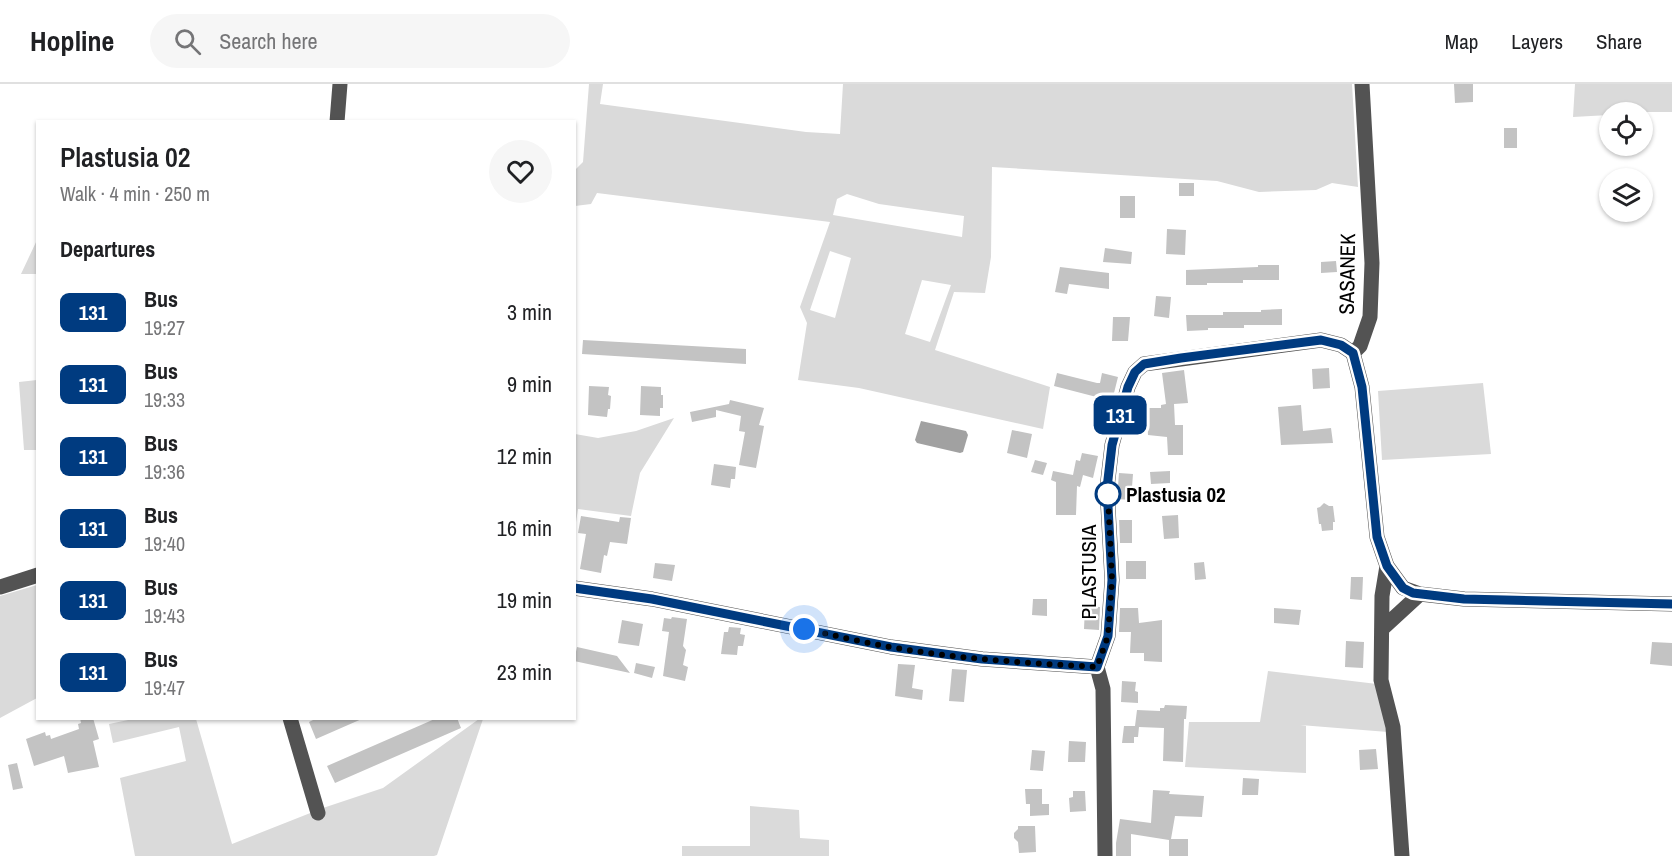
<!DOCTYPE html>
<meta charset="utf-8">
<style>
body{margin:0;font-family:"Archivo Narrow",sans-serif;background:#f6f6f6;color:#202124;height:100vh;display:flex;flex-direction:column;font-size:22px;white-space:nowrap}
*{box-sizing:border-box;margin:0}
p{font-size:20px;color:#757577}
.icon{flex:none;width:33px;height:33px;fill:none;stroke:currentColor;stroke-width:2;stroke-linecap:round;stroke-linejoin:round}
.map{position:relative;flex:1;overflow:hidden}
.details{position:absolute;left:36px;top:36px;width:540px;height:600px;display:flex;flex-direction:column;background:#fff;border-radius:0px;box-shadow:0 2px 4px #0004}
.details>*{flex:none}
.badge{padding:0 12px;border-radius:9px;font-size:21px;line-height:39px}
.tools{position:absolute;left:1599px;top:18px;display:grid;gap:12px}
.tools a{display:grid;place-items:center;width:54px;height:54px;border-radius:50%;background:#fff;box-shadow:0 2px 4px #0004;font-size:30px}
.you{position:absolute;width:30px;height:30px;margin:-15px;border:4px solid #fff;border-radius:50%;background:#1a73e8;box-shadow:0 0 0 9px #1a73e833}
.map>.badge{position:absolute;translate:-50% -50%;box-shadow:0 0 0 3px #fff}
h2{padding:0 24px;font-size:22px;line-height:54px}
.round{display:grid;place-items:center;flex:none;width:63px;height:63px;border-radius:32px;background:#f6f6f6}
.overview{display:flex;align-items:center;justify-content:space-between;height:102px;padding:0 24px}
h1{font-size:28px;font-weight:600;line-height:45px}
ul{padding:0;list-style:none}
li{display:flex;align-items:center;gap:18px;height:72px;padding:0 24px}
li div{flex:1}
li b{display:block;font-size:22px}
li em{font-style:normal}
li .badge{min-width:66px;font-weight:700;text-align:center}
header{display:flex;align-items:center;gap:36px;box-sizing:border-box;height:84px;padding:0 30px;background:#fff;border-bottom:2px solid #e0e0e0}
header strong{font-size:28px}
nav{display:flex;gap:33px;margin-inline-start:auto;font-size:21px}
.search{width:420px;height:54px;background:#f6f6f6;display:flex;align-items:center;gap:15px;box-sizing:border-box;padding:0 21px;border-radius:33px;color:#757577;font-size:22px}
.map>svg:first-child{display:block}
</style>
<header>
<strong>Hopline</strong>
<div class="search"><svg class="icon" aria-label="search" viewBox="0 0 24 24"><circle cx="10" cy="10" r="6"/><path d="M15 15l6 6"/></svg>Search here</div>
<nav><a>Map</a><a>Layers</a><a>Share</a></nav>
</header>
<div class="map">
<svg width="1672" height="772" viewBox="0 0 1672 772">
<rect width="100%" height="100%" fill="#fff"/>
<path fill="#dadada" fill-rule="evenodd" d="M589,0H603L600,20L806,48L840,50L843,0H1352L1358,103L1332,99L1316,106L1259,108L1217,97L992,83L991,173L985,209L954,208L935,266L1050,303L1043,345L859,304L798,296L807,239L800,223L830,138L597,109L591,120L575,122V86L583,78ZM847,110L879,120L964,132L962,153L833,131L837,115ZM830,167L851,174L835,234L810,226ZM922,196L951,201L930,258L905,250Z
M1575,0H1672V28H1610L1609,31L1573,33Z
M37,156V190H21Z
M37,296V366H24L19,298Z
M1483,299L1491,370L1382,376L1378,307Z
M674,334L640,389L631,432L578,425L575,445V350L598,354L636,347Z
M37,501V614L0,634V512Z
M1268,587L1377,600L1388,648L1300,641L1306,642V689L1185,683L1189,638H1260Z
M133,635H196L232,760L323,724L383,704L479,635H483L437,771L434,772H135L120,694L186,677L179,643L113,659L109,640Z
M750,722L799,726L800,754L829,756V772H682V762H750Z"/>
<path fill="#a1a1a1" d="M921,337L966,347L968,351L963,368L960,369L917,359L915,356Z"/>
<path fill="#c3c3c3" d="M1454,0H1473V18L1455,19Z
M1504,44H1517V64H1504Z
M1179,99H1194V112H1179Z
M1120,112H1135V134H1120Z
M1167,145L1186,146L1185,171L1166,170Z
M1105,164L1132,168L1131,180L1103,178Z
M1336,177L1337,188L1321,189V178Z
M1258,181H1279V196H1243V199H1207V201H1186V186L1258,183Z
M1060,183L1109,189V205L1069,200L1067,210L1055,208Z
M1156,212L1171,213L1169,234L1154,232Z
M1282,225V241H1244V244H1208V246L1187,247L1186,231H1223V228H1261V226Z
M1113,233H1130L1128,257H1112Z
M583,256L746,265V280L582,270Z
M1329,284L1330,304L1313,305L1312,285Z
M1184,286L1188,319L1174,320L1175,341H1183V371H1168L1167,353L1148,351L1146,324H1161V321L1166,320L1162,289Z
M1057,289L1097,299H1100L1102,289L1118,293L1112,317L1054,302Z
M589,302L609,303L608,311L611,312L610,325H608L607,333L588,331Z
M641,302L661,303V311H663V324H660V332L640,331Z
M730,316L764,324L759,341L764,342L756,384L739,381L745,348L739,347L741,332L716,326V333L692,338L690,328L729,320Z
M1301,321L1303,347L1331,344L1333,359L1281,361L1278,323Z
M1012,346L1032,350L1027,374L1007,369Z
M1082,369L1098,372L1093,394L1083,391L1080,403L1077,402L1076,431H1056V398L1051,396L1053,387L1073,391L1076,376L1080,377Z
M1035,376L1047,379L1043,391L1031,388Z
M714,380L736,383L735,395H731L730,404L711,401Z
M1170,387V399L1151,400L1150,388Z
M1119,389L1133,390L1131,416L1117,415Z
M1324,419L1329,422H1333L1335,438H1333V446L1322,447L1321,440H1319L1317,424L1320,423Z
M1178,431L1179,454L1164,455L1162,432Z
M581,432L619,438L620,433L631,434L627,460L610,458L607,472L604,471L601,489L580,485L586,450L578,449Z
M1119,436H1132V459H1120Z
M1126,477H1146V495H1126Z
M1204,478L1206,495L1195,496L1194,479Z
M655,479L675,481L672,497L653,494Z
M1351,493H1363L1362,516L1350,515Z
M1033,515H1047V532L1032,531Z
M1085,522L1100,523L1099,546L1084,545Z
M1120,524H1138L1139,539L1162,536V578L1144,577V569H1130L1131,548H1119Z
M1274,524L1301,526L1299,541L1274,539Z
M672,533L687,535L683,562L686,566L683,581L688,583L685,597L663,592L669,548L662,547L664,534L671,535Z
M622,536L643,540L639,562L618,559Z
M729,543L741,544L740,550L745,551L743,562H738L737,571L721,570L724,548H728Z
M1346,557L1364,558L1363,584L1345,583Z
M1652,558L1672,559V582L1650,580Z
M577,563L617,572L630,589L574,577Z
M636,579L655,583L652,594L634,589Z
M898,580L915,581L912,604L923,606L922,616L895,612Z
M952,585L967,586L964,618L949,617Z
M1122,597L1136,598L1135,607L1138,608V619L1121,618Z
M1165,621L1187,622L1186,635H1184L1183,678L1163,677L1164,644L1139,643L1138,653H1134V659H1122L1124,642H1135L1137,626L1160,627V624H1164Z
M80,634H93L99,655L93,657L99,683L68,689L64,672L34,682L26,655L45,648L46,652L50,651L51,655L79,645L78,640L81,639Z
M317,634H364L316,655L309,638Z
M437,634H457L461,644L335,699L327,682Z
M1069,657L1086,658L1085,678H1068Z
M1376,665L1378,685L1360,686L1359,666Z
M1032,666L1045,667L1043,687L1030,686Z
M17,679L23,704L13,706L8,681Z
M1243,694L1259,695L1258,711H1242Z
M1025,705H1042V720H1049V731L1030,732V720H1026Z
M1153,706L1170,707L1169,710L1204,712L1202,733L1175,732L1171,755H1188V772H1169V756L1131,750V772H1116V759L1120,735L1151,739Z
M1073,707H1085L1086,727L1070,728L1069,714L1073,713Z
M1018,742H1035L1036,768L1019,769L1018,758L1014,754V749L1018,745Z"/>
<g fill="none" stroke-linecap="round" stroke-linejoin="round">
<path stroke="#535353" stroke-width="15" d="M337,38L340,0
M1353,269L1362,303L1377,453L1387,482L1403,504L1420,510L1464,515L1672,520
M1353,269L1360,262L1370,233L1372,179L1362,0
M1387,482L1382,512L1381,596L1393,643L1402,772
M0,503L38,491
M574,504L652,515L891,563L982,575L1097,583
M1383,544L1420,510
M290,634L318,729
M1105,772L1103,605L1097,583L1108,552L1112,496L1107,404L1112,361L1128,303L1135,288L1144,280L1321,256L1341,261L1353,269"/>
</g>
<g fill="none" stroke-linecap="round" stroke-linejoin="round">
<defs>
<path id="line" d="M574,504L652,515L891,563L982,575L1097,583L1108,552L1112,496L1107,404L1112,361L1128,303L1135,288L1144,280L1181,274L1321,256L1341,261L1353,269L1362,303L1377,453L1387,482L1403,504L1413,509L1464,515L1672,520"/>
</defs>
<use href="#line" stroke="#fff" stroke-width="14"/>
<use href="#line" stroke="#003b80" stroke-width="9"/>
<path stroke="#000" stroke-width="6" stroke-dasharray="0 10.8" d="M804,545C833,551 862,558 890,563C958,575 1028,579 1097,583L1108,552L1112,496L1108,410"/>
</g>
<circle fill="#fff" stroke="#003b80" stroke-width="3" cx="1108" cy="410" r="12"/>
<g text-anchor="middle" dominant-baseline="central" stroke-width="4.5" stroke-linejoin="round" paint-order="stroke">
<g font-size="21" fill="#000" stroke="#fff">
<text transform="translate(1347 190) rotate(-89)">SASANEK</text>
<text transform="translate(1088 488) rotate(-90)">PLASTUSIA</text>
</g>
<g font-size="21" font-weight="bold" fill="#000" stroke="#fff" text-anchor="start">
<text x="1126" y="410">Plastusia 02</text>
</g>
</g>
</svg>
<div class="tools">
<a><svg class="icon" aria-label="locate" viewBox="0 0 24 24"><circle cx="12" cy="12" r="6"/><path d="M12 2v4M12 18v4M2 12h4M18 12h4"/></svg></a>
<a><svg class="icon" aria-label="layers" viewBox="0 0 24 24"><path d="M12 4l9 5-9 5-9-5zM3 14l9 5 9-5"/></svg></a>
</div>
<div class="you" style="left:804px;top:545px"></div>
<b class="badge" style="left:1120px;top:331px;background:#003b80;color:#fff">131</b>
<section class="details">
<div class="overview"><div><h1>Plastusia 02</h1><p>Walk · 4 min · 250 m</p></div><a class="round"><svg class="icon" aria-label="heart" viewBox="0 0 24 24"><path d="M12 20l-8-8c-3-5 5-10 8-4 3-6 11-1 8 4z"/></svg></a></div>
<h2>Departures</h2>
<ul>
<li><span class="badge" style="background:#003b80;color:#fff">131</span><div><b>Bus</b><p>19:27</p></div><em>3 min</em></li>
<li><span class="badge" style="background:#003b80;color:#fff">131</span><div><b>Bus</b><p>19:33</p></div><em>9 min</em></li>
<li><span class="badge" style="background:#003b80;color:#fff">131</span><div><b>Bus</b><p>19:36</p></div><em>12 min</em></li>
<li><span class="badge" style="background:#003b80;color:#fff">131</span><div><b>Bus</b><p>19:40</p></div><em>16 min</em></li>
<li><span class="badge" style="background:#003b80;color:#fff">131</span><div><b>Bus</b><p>19:43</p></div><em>19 min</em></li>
<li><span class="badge" style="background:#003b80;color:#fff">131</span><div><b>Bus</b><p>19:47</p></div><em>23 min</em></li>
</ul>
</section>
</div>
